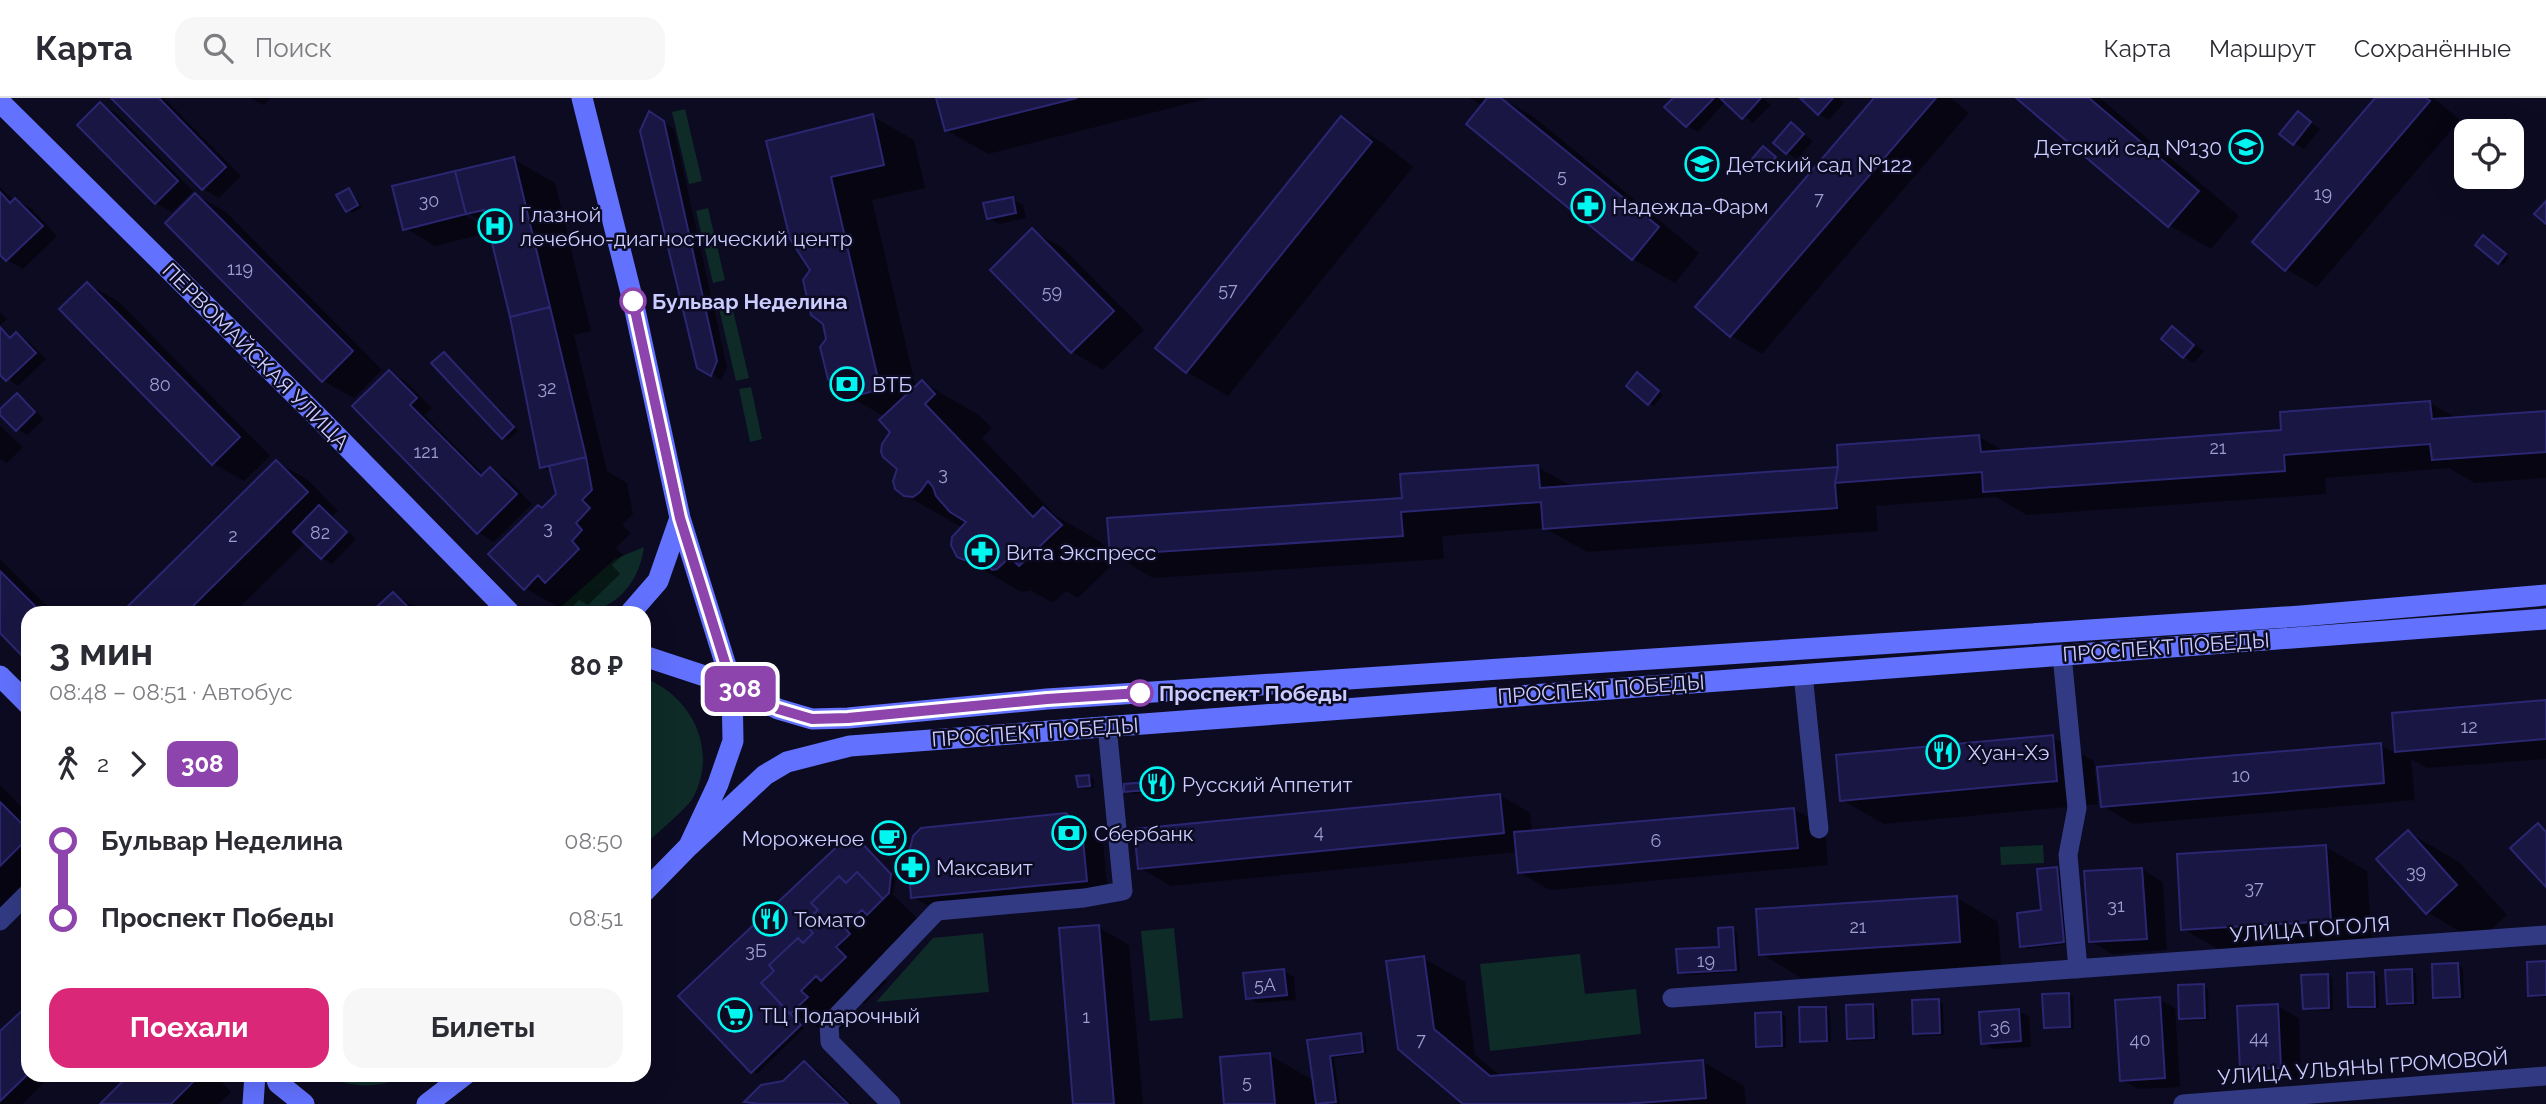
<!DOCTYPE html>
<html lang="ru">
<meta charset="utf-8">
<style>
body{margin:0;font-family:Raleway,sans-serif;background:#f7f7f7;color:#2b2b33;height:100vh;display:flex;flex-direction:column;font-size:26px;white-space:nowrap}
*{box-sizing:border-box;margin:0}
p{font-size:23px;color:#7c7c81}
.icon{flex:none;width:38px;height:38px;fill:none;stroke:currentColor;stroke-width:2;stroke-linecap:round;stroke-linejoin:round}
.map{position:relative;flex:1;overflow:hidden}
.side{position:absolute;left:21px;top:508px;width:630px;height:476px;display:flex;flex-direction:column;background:#fff;border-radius:21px;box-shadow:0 7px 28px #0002}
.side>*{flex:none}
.badge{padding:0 14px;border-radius:10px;font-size:24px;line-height:46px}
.tools{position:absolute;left:2454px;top:21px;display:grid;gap:14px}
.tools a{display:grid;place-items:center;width:70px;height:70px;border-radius:14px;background:#fff;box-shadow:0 7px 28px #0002;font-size:35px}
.map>.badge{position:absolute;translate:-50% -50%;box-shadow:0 0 0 4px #fff}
.legs{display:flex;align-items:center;gap:10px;height:77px;padding:0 28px;font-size:23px}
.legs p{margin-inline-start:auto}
.summary{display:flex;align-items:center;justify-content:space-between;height:119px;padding:0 28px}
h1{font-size:38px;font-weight:700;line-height:52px}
.action{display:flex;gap:14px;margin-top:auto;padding:14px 28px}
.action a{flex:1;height:80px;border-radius:21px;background:#db2777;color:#fff;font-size:28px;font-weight:700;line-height:80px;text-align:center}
.action a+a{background:#f7f7f7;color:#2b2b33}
ul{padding:0 28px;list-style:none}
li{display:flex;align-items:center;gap:24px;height:77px;font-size:26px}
li i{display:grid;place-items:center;width:10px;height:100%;margin:0 9px;background:currentColor}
li i::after{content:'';width:18px;height:18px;margin:-9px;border:5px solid;border-radius:50%;background:#fff}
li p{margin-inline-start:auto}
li:first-child i{background:linear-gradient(#0000 50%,currentColor 0)}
li:last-child i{background:linear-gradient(currentColor 50%,#0000 0)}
header{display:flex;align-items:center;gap:42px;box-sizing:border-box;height:98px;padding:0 35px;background:#fff;border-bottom:2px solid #e1e1e2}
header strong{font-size:33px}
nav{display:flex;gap:38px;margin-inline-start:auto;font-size:24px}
.search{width:490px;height:63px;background:#f7f7f7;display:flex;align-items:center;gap:18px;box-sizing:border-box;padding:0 24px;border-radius:21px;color:#7c7c81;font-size:26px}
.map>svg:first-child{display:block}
</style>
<header>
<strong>Карта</strong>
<div class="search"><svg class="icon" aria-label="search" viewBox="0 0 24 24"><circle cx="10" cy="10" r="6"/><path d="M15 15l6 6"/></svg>Поиск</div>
<nav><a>Карта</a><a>Маршрут</a><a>Сохранённые</a></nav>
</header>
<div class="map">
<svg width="2546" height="1006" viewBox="0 0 2546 1006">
<rect width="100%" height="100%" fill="#0c0b21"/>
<path fill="#0e2b27" d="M685,11L702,83L689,86L672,14Z
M708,110L725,182L713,185L696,113Z
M732,208L749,280L736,283L719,211Z
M751,289L762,341L750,344L739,291Z
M644,449C637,497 602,522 555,514L615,461Z
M644,580C691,597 718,651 694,698C687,711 656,736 644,747Z
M2043,747L2044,765L2001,767L2000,749Z
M1174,830L1183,920L1150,923L1141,833Z
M983,835L989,894L876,904L933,840Z
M1580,856L1585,896L1636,891L1641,936L1490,953L1480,866Z
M324,977H408C376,991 356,991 324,977Z"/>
<path fill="#0007" fill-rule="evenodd" d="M114,0H164L241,78L219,100L203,91Z
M250,0H271L263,7Z
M938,0H1211L988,56L946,32Z
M1469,0H1501L1534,19L1699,155L1675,185L1633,161L1468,25L1483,8Z
M1675,0H1763L1771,7L1753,25L1726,3L1698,34L1687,28L1667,9Z
M1802,0H1839L1844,5L1829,22L1819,16Z
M1876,0H1951L1969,15L1762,256L1732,238L1697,209Z
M2019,0H2100L2239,118L2211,151L2169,127Z
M2377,0H2434L2460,22L2317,189L2286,171Z
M100,6L116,15L193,93L172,114L156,105Z
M2298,16L2320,31L2304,51L2294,45Z
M872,18L914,42L925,90L872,102L916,290L922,284L979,317L992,330L982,340L1056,418L1101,444L1111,455L1403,401L1537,369L1573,389L1840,370L1979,339L2006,354L2283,333L2430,305L2458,321L2546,314V380L2475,385L2449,370L2325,380L2326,396L2027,417L1996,399L1876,408L1878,433L1587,454L1544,430L1442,438L1444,461L1153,480L1119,460L1078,500L1066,493L1055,503L1051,504L1030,492L1023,494L1016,491L958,457L963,430L905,397L892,334L885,319L849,298L828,242L812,172L768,45Z
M659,21L674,31L727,269L721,282L699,269Z
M1341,21L1383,45L1413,69L1228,298L1187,274Z
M1792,27L1813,43L1797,61L1787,55Z
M1768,53L1779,63L1770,74L1754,61Z
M513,61L555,85L591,233L574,237L607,373L627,385L633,416L622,427L631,435L616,450L623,457L612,467L620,476L588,507L579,502L567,514L525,490L543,412L558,397L553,375L542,369L512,217L491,134L435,148L405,130ZM459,110L490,128V132L457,113Z
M0,89L14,103L16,102L32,111L57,138L23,171L7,162L0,154Z
M349,92L353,95L362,110L352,115L347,113Z
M196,97L226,114L382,272L354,300L323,283Z
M1013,101L1023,107L1026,120L999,126L988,120Z
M1033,133L1063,150L1144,232L1103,272L1073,254L992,172Z
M2488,142L2509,160L2503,167L2499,164Z
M87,186L118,203L270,358L244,383L214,366L62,211Z
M0,214L7,221L0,227L13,240L17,236L27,242L46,261L18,288L0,274Z
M2173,230L2204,253L2194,265L2184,259Z
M444,256L518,333L508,342L503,340Z
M389,274L405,283L432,310L425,317L484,377L490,371L506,380L532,406L494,444L478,434Z
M1642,279L1663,297L1654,308L1649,305Z
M17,297L27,303L44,321L27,337L17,331L0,314Z
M0,328L23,349L7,365L0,361Z
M276,364L307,381L338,413L332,418L356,441L332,466L322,460L306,444L235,514H124Z
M0,461L53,514H28V561L0,533Z
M393,496L414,508L420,514H374Z
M2546,603V661L2427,670L2411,661L2415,702L2133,726L2103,708L2381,647L2397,656L2394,616Z
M2052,639L2094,663L2098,706L1884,726L1842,702Z
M1089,678L1094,681V690L1084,691L1079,688Z
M1171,684L1176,686V692L1131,696L1126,693Z
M0,687L28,716V805L0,832Z
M1500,697L1530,715L1532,734L1794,711L1825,729L1828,767L1550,792L1519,774L1518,754L1171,788L1140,770Z
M1066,717L1087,729L1103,745L1108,795L934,811L913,799Z
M2408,734L2459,764L2507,817L2477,844L2427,814Z
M885,736L898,739V747L885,745Z
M857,743L896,780L893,797L923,826L903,836L884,854L891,861L877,874L887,884L864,906L858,902L842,917L848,924L833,938L790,914L804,930L757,976L752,973Z
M2326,749L2367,773L2372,846L2225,855L2183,831Z
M2057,771L2062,774L2068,846L2027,851L2022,848L2042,813Z
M2142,771L2163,784L2167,852L2112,856L2091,843Z
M1957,800L1998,824L2001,867L1802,880L1761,856Z
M1098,829L1129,847L1143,1006H1075Z
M1733,831L1737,834L1740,874L1684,877L1679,874L1721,851Z
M1423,860L1465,884L1475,957L1502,979L1702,963L1744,988L1746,1006H1466L1399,950Z
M2546,865V899L2534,900L2530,897Z
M2458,867L2463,870L2464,901L2439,902L2435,899Z
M1284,873L1294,879L1296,902L1258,905L1247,899Z
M2412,873L2416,876L2417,907L2393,908L2388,905Z
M2373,876L2378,879L2379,910L2354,911L2350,908Z
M2328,878L2332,880L2333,912L2309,913L2304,910Z
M2204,888L2208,891L2209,922L2185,923L2180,920Z
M2069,896L2073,899L2074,931H2050L2045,929Z
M2159,901L2175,910L2180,989L2138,991L2122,982Z
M1939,903L1943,906L1944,937L1920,938L1915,935Z
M1873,908L1877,911L1878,942L1854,943L1849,940Z
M2277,908L2299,920L2301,981L2262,983L2241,970Z
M28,910V976H53L22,1006H0V936Z
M1825,910L1830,913L1831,944L1807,945L1802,942Z
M2019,913L2029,919L2031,949L1993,951L1983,945Z
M1781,916L1786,918V950H1762L1757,948Z
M1360,937L1365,939L1367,955L1334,960L1340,1006H1226L1270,957L1314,983L1309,943Z
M804,965L819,973L851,1006H752L747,1003L784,985Z
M133,976H214L231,994L219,1006H102Z"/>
<path fill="#191643" stroke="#2b2671" stroke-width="2" d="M111,0H159L226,69L202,92Z
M936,0H1077L945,33Z
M1487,0H1501L1659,129L1632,162L1466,26Z
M1673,0H1714L1686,29L1664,9Z
M1720,0H1761L1742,21Z
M1800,0H1833L1818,17Z
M1874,0H1936L1730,239L1695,209Z
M2016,0H2089L2199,93L2168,129Z
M2375,0H2426L2430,3L2285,173L2252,144Z
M100,4L178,83L155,106L77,27Z
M649,13L664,23L717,263L711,278L697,270L640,33Z
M2298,13L2311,24L2293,47L2279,36Z
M873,16L884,67L831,79L878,281L874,293L848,300L828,281L820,249L826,241L823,226L811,217L803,182L810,172L790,141L766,43Z
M1341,18L1372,44L1186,275L1155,250Z
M1791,24L1804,36L1786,56L1773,45Z
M1763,48L1776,59L1764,72L1752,61Z
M514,59L550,209L510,219L484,112L466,116L455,73Z
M455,73L466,116L403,132L392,88Z
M349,90L358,107L346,114L336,97Z
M0,94L10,105L15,100L43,128L6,163L0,157Z
M195,95L353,253L322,284L165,125Z
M1013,99L1016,115L987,121L983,105Z
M2546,103V126L2534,116Z
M1032,130L1114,213L1071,255L990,172Z
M2483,137L2506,156L2498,166L2475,147Z
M87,184L240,339L212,367L59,211Z
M550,209L586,359L540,370L510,219Z
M2172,228L2194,247L2183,260L2161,241Z
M0,229L10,240L16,234L36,255L6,283L0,277Z
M444,254L514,329L502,341L431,265Z
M389,272L417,300L410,307L481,378L490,369L517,396L477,436L352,308Z
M1637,274L1659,293L1648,307L1626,288Z
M922,282L935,296L925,306L1033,419L1043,409L1062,427L1019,468L1010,459L997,471L992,472L979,459L964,462L957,459L951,447L952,439L966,424L950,414L936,398L933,389L928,383L920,394L913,399L904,398L895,391L893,383L897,371L883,359L881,354L882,346L890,334L879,322Z
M17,295L35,314L16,333L0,317V311Z
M2430,303L2432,321L2546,313V354L2432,362L2430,346L2284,357L2285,373L1983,394L1982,374L1835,385L1838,369L1837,347L1979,337L1981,354L2021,351L2281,332L2280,314Z
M586,359L592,392L582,402L590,410L576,425L582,432L572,443L579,451L545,485L538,477L524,492L488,456L538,407L542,410L556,396L549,368Z
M276,362L308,394L187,514H122Z
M1538,367L1540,390L1838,369L1835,385L1837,410L1543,431L1541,404L1401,414L1403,438L1110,457L1107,420L1402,400L1400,376Z
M319,407L347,434L321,461L293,434Z
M0,473L41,514H28V564L0,535Z
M393,494L413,514H371L383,503Z
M2546,602V641L2395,654L2392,615Z
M2053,637L2057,683L1840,703L1836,657Z
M2381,645L2384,685L2101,709L2097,669Z
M1089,677L1090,688L1078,689L1076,678Z
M1171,682L1172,690L1124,694V686Z
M1500,696L1504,735L1138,771L1134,731Z
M0,704L28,732V740L0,768Z
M1794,710L1798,750L1518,775L1514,734Z
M1066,715L1082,732L1087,783L911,800L908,759L913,738L921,730Z
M2538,725L2546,734V789L2510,750Z
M2408,732L2457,787L2426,816L2376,761Z
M845,741H858L891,776L889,795L883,801L857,774L846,785L839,778L811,805L818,812L804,825L813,835L803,845L798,840L769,867L774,873L761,885L801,927L751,975L678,898Z
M2326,747L2331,823L2181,832L2177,756Z
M2057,769L2064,844L2020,849L2017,815L2041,812L2037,771Z
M2142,770L2147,841L2089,844L2084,773Z
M857,774L883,801L867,817L862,812L844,829L850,836L836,849L846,859L821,883L816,878L801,893L808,899L790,916L761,885L774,873L769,867L798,840L803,845L813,835L804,825L818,812L811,805L839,778L846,785Z
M1957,798L1960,844L1759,857L1756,811Z
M1099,827L1114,1006H1073L1059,830Z
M1733,829L1736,872L1678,875L1676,851L1719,849L1718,830Z
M1424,858L1434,931L1490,978L1703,962L1706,1000L1624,1006H1463L1398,951L1386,863Z
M2546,863V897L2528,898L2527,864Z
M2458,865L2460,899L2433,900L2432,866Z
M1284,871L1287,897L1246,901L1243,875Z
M2412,871L2413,905L2387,906L2385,872Z
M2374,874L2375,909H2348L2347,875Z
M2328,876L2329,910L2303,911L2301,877Z
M2204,886L2205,920L2179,921L2178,887Z
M2069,895L2070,929L2044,930L2042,896Z
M2160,899L2165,980L2120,983L2115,902Z
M1939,901L1940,935L1913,936L1912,902Z
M1873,906L1874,940L1847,941L1846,907Z
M2278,906L2281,970L2240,971L2237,908Z
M28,907V976L0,1003V933Z
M1799,909H1826L1827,943L1800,944Z
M2019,911L2021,943L1981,946L1979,914Z
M1781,914L1782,948L1756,949L1755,915Z
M1361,935L1363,954L1330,958L1336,1004L1316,1006L1307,942Z
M1270,955L1275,1006H1224L1220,959Z
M804,963L848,1006H761L744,1004L761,987L783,983Z
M130,976H201L171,1006H100Z"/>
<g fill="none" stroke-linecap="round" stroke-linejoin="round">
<path stroke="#323a84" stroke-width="19" d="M2062,557L2077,710L2068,757L2078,871
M1803,576L1819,731
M0,823L28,795
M1672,900L2546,837
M891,1006L830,944L829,926L937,813L1084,800L1123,793L1107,628
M2183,1006L2546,978"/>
<path stroke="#6272ff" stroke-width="21" d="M582,0L633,203L680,420L732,587L733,643L718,686L689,748L644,794
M0,4L320,321L509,514
M631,514L658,483L680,420
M644,558L732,587L778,611L812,621L848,620L1047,601L2301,518L2546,497
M0,578L28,606
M689,748L765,677L787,664L850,648L2546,521
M275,976L278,985L304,1006
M253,1006L255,976
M427,1006L466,976"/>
</g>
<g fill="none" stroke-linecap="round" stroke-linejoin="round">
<defs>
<path id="line-1" d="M633,203L680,420L732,587L778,611L812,621L848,620L1047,601L1140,595"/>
</defs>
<use href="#line-1" stroke="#fff" stroke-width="16"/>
<use href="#line-1" stroke="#8e44ad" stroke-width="10"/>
</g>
<defs>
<symbol id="school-ring" viewBox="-11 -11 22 22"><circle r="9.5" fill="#0c0b21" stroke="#00f6ef" stroke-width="1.5"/><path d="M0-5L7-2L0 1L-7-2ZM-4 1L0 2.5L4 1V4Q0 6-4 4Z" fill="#00f6ef"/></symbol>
<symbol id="pharmacy-ring" viewBox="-11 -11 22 22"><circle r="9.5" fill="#0c0b21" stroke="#00f6ef" stroke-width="1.5"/><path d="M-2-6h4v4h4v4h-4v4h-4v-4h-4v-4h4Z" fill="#00f6ef"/></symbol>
<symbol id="hospital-ring" viewBox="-11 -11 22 22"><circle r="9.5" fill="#0c0b21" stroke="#00f6ef" stroke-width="1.5"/><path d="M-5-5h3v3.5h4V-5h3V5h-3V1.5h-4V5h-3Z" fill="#00f6ef"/></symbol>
<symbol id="bank-ring" viewBox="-11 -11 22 22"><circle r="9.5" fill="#0c0b21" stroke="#00f6ef" stroke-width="1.5"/><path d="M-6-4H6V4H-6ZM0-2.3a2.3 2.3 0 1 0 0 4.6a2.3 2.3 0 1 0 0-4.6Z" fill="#00f6ef"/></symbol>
<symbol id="restaurant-ring" viewBox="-11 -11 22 22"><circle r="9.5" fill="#0c0b21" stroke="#00f6ef" stroke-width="1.5"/><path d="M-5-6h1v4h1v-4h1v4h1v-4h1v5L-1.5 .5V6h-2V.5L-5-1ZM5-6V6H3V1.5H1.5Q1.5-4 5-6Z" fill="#00f6ef"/></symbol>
<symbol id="cafe-ring" viewBox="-11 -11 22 22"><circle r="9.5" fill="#0c0b21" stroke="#00f6ef" stroke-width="1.5"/><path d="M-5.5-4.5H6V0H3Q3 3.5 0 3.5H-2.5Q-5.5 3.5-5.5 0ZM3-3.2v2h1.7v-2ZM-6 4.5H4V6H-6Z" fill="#00f6ef"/></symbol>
<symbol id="supermarket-ring" viewBox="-11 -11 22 22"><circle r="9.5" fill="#0c0b21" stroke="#00f6ef" stroke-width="1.5"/><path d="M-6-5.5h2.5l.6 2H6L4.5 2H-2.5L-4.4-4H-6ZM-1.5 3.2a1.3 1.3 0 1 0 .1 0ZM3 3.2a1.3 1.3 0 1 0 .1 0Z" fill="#00f6ef"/></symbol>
</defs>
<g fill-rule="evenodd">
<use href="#school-ring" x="2227" y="30" width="38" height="38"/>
<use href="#school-ring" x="1683" y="47" width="38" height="38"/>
<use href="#pharmacy-ring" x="1569" y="89" width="38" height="38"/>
<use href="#hospital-ring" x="476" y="109" width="38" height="38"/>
<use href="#bank-ring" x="828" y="267" width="38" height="38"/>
<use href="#pharmacy-ring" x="963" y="435" width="38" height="38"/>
<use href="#restaurant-ring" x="1924" y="635" width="38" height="38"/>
<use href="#restaurant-ring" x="1138" y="667" width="38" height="38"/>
<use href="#bank-ring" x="1050" y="716" width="38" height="38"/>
<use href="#cafe-ring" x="870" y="721" width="38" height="38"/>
<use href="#pharmacy-ring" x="893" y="750" width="38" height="38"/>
<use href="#restaurant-ring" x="751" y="802" width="38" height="38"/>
<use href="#supermarket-ring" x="716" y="898" width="38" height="38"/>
</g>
<g fill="#fff" stroke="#8e44ad" stroke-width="3.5">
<circle cx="633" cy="203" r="12"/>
<circle cx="1140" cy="595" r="12"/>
</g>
<g text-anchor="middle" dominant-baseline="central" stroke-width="5" stroke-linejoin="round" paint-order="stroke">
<g font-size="18" fill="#9e9ed0">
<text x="1562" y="77">5</text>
<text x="2323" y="95">19</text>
<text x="1819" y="100">7</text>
<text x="429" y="102">30</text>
<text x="240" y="170">119</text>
<text x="1228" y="191">57</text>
<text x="1052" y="193">59</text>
<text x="160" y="286">80</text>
<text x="547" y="289">32</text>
<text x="2218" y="349">21</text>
<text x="426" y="353">121</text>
<text x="943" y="375">3</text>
<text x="548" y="429">3</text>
<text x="320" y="434">82</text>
<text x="233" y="437">2</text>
<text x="2469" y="628">12</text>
<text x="2241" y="677">10</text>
<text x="1319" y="733">4</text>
<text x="1656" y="742">6</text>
<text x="2416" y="773">39</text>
<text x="2254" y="789">37</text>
<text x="2116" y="807">31</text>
<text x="1858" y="828">21</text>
<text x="756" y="852">3Б</text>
<text x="1706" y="862">19</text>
<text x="1265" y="886">5А</text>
<text x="1086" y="918">1</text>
<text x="2000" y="929">36</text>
<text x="2259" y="939">44</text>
<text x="1421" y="941">7</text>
<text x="2140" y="941">40</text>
<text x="1247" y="983">5</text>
</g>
<g font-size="21" fill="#cbccff" stroke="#0c0b21" text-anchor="start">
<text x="2222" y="49" text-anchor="end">Детский сад №130</text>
<text x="1726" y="66">Детский сад №122</text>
<text x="1612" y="108">Надежда-Фарм</text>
<text x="520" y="116">Глазной<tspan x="520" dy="24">лечебно-диагностический центр</tspan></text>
<text x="872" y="286">ВТБ</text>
<text x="1006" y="454">Вита Экспресс</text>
<text x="1968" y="654">Хуан-Хэ</text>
<text x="1182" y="686">Русский Аппетит</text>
<text x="1094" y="735">Сбербанк</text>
<text x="864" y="740" text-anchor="end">Мороженое</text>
<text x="936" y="769">Максавит</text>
<text x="794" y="821">Томато</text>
<text x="760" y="917">ТЦ Подарочный</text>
</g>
<g font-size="21" font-weight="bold" fill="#cbccff" stroke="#0c0b21" text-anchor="start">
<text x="652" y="203">Бульвар Неделина</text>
<text x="1159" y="595">Проспект Победы</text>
</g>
<g font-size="21" fill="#cbccff" stroke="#0c0b21">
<text transform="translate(256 258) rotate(45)">ПЕРВОМАЙСКАЯ УЛИЦА</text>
<text transform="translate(2166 549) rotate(-4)">ПРОСПЕКТ ПОБЕДЫ</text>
<text transform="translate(1601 591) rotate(-4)">ПРОСПЕКТ ПОБЕДЫ</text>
<text transform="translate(1035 634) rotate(-4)">ПРОСПЕКТ ПОБЕДЫ</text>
<text transform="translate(2310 831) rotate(-4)">УЛИЦА ГОГОЛЯ</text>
<text transform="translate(2363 969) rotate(-4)">УЛИЦА УЛЬЯНЫ ГРОМОВОЙ</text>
</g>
</g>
</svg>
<div class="tools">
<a><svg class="icon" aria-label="locate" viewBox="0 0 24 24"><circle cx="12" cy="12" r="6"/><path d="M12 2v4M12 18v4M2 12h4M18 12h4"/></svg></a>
</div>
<b class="badge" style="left:740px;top:591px;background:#8e44ad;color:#fff">308</b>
<section class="side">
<div class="summary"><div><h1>3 мин</h1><p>08:48 – 08:51 · Автобус</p></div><b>80 ₽</b></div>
<div class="legs"><svg class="icon" aria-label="walk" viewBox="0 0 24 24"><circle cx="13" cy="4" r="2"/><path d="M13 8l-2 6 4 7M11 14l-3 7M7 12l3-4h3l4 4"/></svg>2<svg class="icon" aria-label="forward" viewBox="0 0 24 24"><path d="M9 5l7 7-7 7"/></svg><b class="badge" style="background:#8e44ad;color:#fff">308</b></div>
<ul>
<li><i style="color:#8e44ad"></i><b>Бульвар Неделина</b><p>08:50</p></li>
<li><i style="color:#8e44ad"></i><b>Проспект Победы</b><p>08:51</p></li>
</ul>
<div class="action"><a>Поехали</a><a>Билеты</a></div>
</section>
</div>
